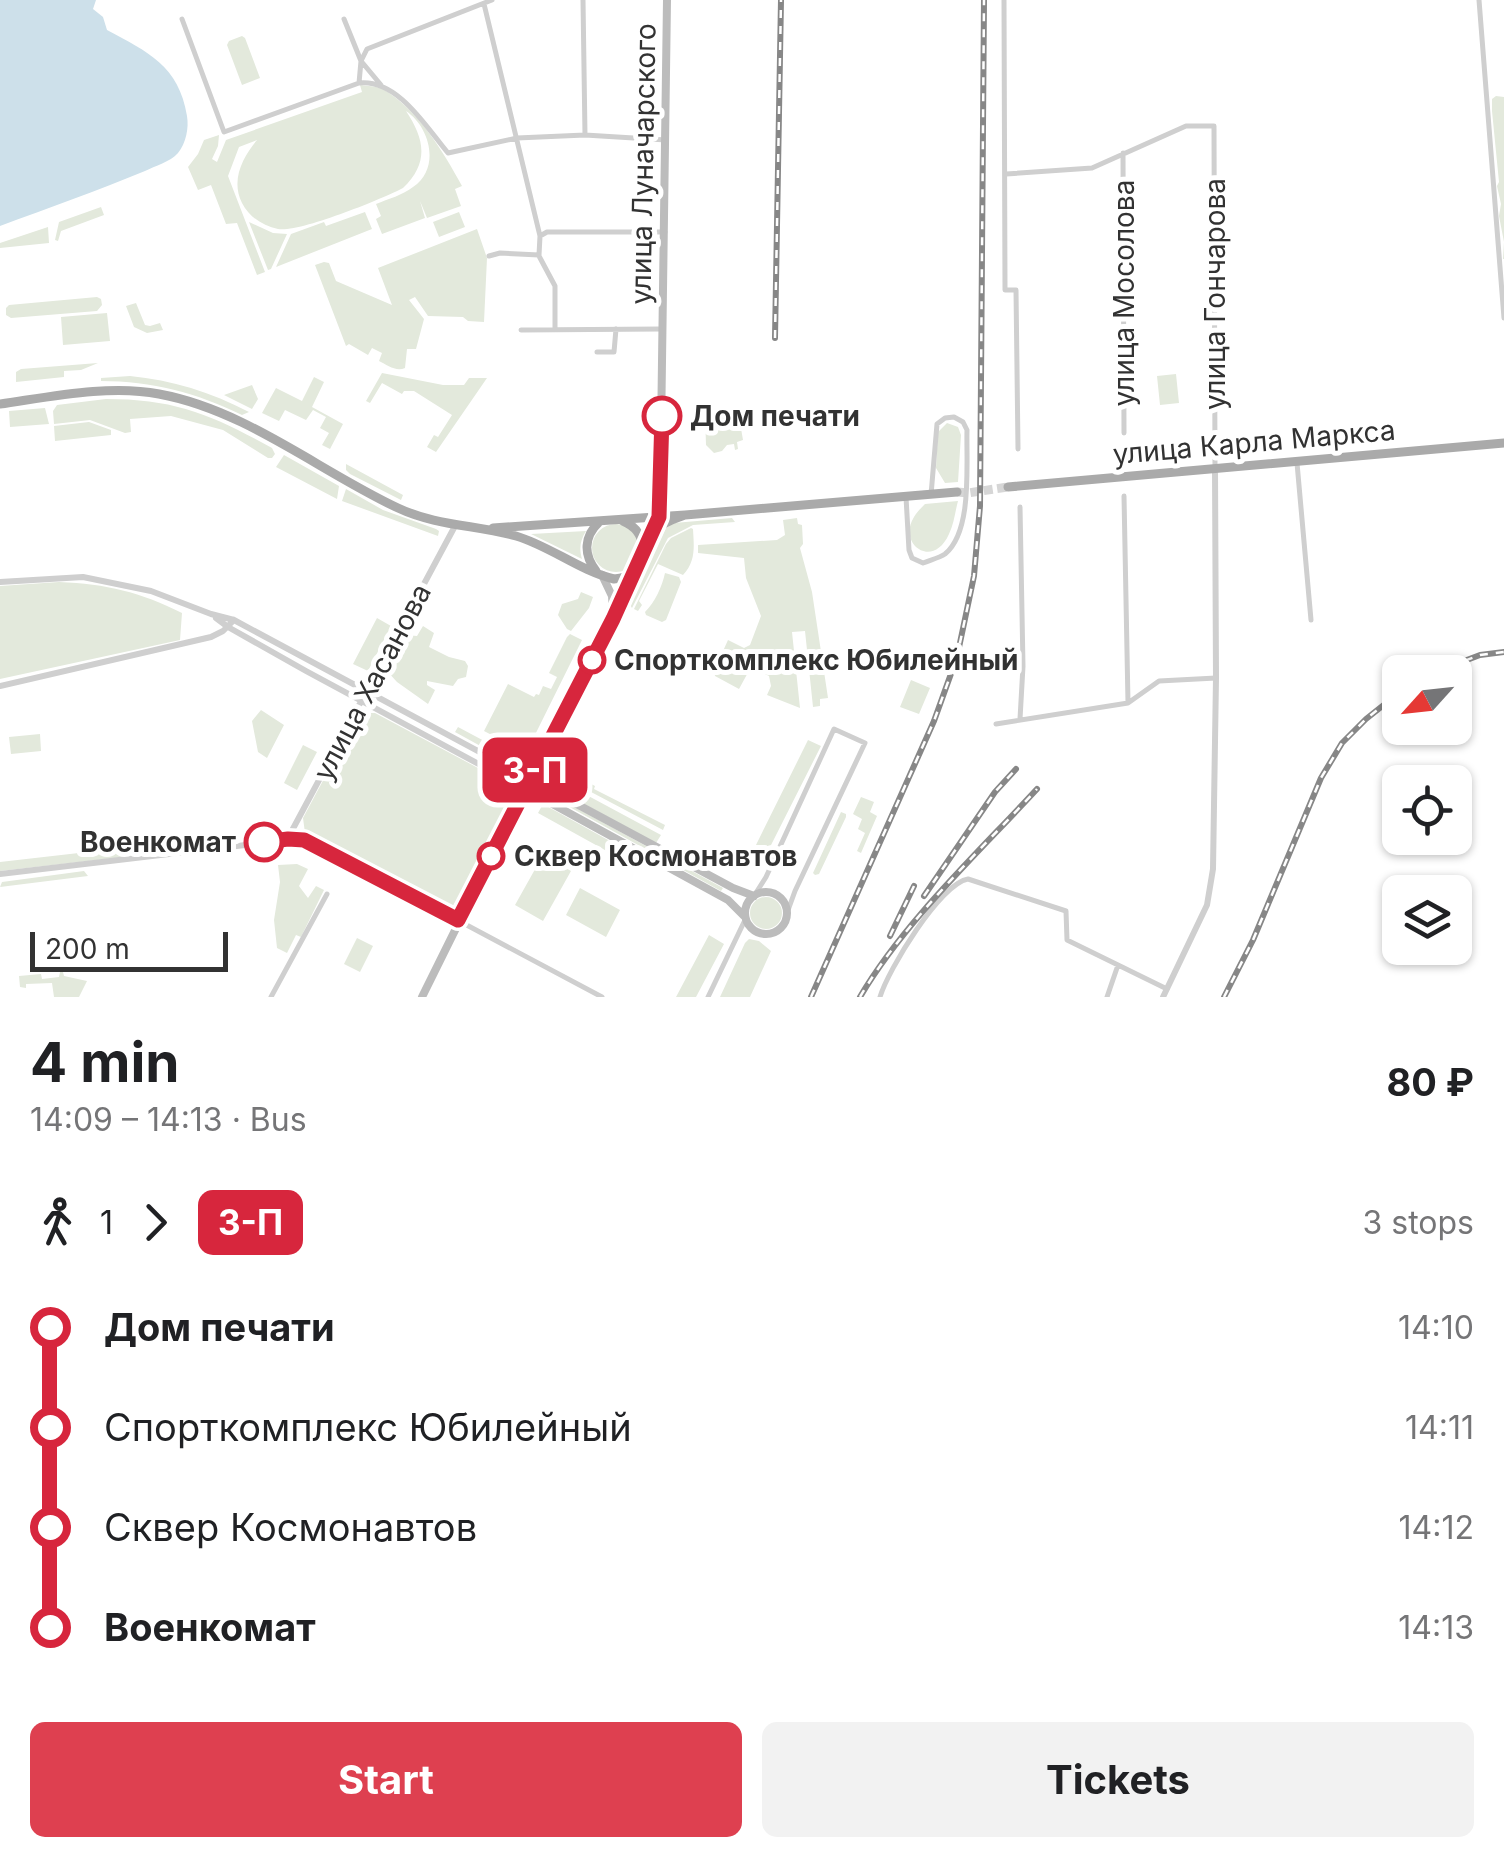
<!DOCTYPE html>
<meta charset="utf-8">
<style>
body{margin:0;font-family:Inter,sans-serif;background:#f2f2f2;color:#202124;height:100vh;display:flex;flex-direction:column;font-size:38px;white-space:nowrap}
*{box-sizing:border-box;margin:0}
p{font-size:32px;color:#757577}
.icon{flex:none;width:55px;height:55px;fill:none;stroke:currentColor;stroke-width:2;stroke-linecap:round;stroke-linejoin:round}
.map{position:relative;height:997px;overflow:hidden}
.side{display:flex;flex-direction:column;background:#fff;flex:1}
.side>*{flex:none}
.badge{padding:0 20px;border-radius:15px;font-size:35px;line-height:65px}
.needle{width:65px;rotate:243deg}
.fabs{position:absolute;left:1382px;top:655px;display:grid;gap:20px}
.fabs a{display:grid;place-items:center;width:90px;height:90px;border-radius:15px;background:#fff;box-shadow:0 2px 8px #0004;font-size:50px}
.scale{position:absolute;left:30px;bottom:25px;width:198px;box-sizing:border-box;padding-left:10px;border:5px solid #323232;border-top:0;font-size:28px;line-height:35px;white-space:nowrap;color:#323232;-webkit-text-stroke:8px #fff;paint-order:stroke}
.map>.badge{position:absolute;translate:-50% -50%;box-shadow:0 0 0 5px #fff}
.legs{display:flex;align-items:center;gap:15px;height:110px;padding:0 30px;font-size:32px}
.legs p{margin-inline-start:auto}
.summary{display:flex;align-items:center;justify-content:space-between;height:170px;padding:0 30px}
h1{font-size:55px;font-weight:700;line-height:75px}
.cta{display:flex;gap:20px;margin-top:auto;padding:20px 30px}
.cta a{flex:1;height:115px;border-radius:15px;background:#de4050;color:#fff;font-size:40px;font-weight:700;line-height:115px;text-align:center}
.cta a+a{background:#f2f2f2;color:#202124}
ul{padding:0 30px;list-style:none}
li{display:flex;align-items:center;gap:35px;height:100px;font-size:38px}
li i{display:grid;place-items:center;width:15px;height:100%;margin:0 12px;background:currentColor}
li i::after{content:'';width:25px;height:25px;margin:-12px;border:8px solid;border-radius:50%;background:#fff}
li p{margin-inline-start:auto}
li:first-child i{background:linear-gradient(#0000 50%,currentColor 0)}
li:last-child i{background:linear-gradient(currentColor 50%,#0000 0)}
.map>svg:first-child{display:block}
</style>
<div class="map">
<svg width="1504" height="997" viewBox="0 0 1504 997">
<rect width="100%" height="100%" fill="#fff"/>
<path fill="#e3e9dc" d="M242,36L245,38L260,78L242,85L227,45L229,41Z
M360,85C367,86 376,86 383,89C418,110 443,151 462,186L455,189L461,206L427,218L420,201L425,218L382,234L376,219L381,216L376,204C388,199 403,195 413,187C441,168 430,127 406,111C424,138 430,162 403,188C382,199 299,233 278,229C263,226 249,217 242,203C230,179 244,156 257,140L239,147L228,176L265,272L257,275L237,223L226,224L211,185L198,190L188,167L198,154L204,140L219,135L218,146L212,159L217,162L226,140L362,92Z
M1496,96L1504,97V259H1503L1504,242L1499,216L1501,204L1497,186L1499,182L1492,111V99Z
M101,207L104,215L61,231L58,241L55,240L59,222Z
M365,212L372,229L276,267L291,234L324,222L326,226Z
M459,212L465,227L439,237L433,222Z
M249,222L273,233L287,234L271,269L268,270Z
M48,227L49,243L0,248V243Z
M477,229L487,258L484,322L468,321L463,317L428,316L415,297L409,300L424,319L416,349H407L405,368C396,372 387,365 379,361L382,353L372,348L368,355L349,344L346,346L315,265L324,262L329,263L336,281L392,305L378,268Z
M97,297L101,299L102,305L97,311L11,318L6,315V308L9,305Z
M136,303L145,325L150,326L160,323L163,330L147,333L134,327L126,306Z
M107,313L110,341L63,345L61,317Z
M98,363L81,370L64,371V377L16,382V372L21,369Z
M382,373L443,385H464L469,378H487L436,452L427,447L434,435L438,437L452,415L414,391H404L402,394L382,383L370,403L366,401Z
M1176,374L1179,403L1160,405L1157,376Z
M130,376C172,380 211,392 249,412L242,415C197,393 152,381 101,381V378Z
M314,377L324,382L312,407L343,424L330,449L322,445L329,433L320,428L326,417L313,410L306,420L285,410L279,421L262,413L276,388L302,401Z
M252,385L258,399L252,409L224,395Z
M106,399C176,399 212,415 272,448L275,454L272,458H268L223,430L171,416L130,419L131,432L125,433L90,420L54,424L53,411L57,405Z
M45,408L49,424L10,427L9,411Z
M729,410L739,417L743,440L737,442L738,449L735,450L734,444L727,445L722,451L714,453L706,445L705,413Z
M89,422L111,430V435L55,441L54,426Z
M947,423L958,427L961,435L958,482L945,483L936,468L938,432Z
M284,455L339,486L337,499L276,467Z
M346,464L403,495L401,500L350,474L346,470Z
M346,489L383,510L436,529L439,531L438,536L342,501Z
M958,501C955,512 954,524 949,534C933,570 897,544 914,517C917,512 921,508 925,504Z
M732,518L735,522L693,525L668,538L632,608L628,602L666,528L674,523Z
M797,518L798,524L802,525L803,544L800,548L812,592L828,698L820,699V706L813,707L805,631L792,632L800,708L767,695L771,686L769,676L751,667L739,689L715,676L714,671L728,640L744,648L750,645L761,616L746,578L744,558L698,553V545L777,540L785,535L783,520Z
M592 548a24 24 0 1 1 48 0a24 24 0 1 1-48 0Z
M691,528L693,529C694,547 696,561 683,575L658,564L639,601L642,605L638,611L634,609L666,544L671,538Z
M586,531C580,541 579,548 582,559L531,534Z
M665,573L679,577L681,582L666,620L662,622L646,615L645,612C655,602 662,587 665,573Z
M59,582C107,584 140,592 182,613L180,640L0,679V586Z
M581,592L593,597L589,608L571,631L567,629L558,615L562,604L578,599Z
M377,618L391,626L368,671L353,664Z
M423,626L434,633L429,647L449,657L465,661L468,666L466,677L458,679L453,686L427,681V685L435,690L428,704L397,682L387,671L406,635L417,636Z
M570,634L582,640L526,753L484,731L508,684L534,697L536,694L539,695L543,686L551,689L557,677L549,673L567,637Z
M911,680L930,688L919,714L900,707Z
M261,710L284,725L267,758L258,752L252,721Z
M368,713H375L508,784C512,792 512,795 509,803L453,913L305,833L303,818L349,732L356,735Z
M458,727L520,760L517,766L455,732Z
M40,734L41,751L11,754L9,737Z
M808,740L821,746L767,853L755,847Z
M303,745L317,752L297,790L284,783Z
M564,760L568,762L563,773L576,780L578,777L595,786L594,789L665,825L663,830L557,774Z
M555,778L661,835L656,843L551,786Z
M549,793L723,888L721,891L548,795Z
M861,797L874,802L870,812L877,816L861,853L857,851L865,833L858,829L862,819L853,814Z
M543,804L646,861L641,870L538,813Z
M841,812L846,814V817L819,874L815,875L813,873Z
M140,846L141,855L0,871V862Z
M543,855L571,871L543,921L515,905Z
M297,864L308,869L299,886L308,898L316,886L324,890L301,937L296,935L287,953L277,948L274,920L280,882L278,865Z
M84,871L88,876L0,887L2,882Z
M580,888L620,910L606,937L566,915Z
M750 913a16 16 0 1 1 32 0a16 16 0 1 1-32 0Z
M709,935L724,944L696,997H676Z
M357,938L373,946L360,972L344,964Z
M749,939L759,941L771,951L750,997H720L745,943Z
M60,972H63L64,976L87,981L79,997H54L52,983L26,984V988L20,987L19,976L41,974L42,979L59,977Z"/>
<path fill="#cde0ea" d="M0,0H96L93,9L103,17L107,30C148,52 179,66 187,116C189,128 186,143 178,153C170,162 155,166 145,171C97,191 48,208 0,226Z"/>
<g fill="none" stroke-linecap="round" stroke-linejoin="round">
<path stroke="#d6d6d6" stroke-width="9" stroke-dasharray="9 4.5" stroke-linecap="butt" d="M957,492L968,493L1008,487"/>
<path stroke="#cfcfcf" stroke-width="5" d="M583,0L585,135
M1004,0L1005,290H1016L1018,449
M1479,0L1504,318
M484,4L540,236L539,255L500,253L489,256
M182,19L224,132L359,83C398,79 426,127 448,153L517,138L585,135L666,140
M344,19L361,61L381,85
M359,83L361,61L367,49L492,0
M1123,153L1124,433
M1006,174L1092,168L1186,126H1214L1215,469
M540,236L547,232H665
M539,256L555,286V329
M521,330L661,329
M597,352H614L616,329
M1297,463L1311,620
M1124,496L1128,703
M906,497L909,550L912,558L923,563C930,560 939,558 945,554C973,531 966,463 967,430L963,422L954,417L945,418L937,424L931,495
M1020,719L1023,666L1020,507
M996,724L1128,703L1159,681L1216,678
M754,896L766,877L834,729L865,743L795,891L787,913
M461,922L602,997
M271,997L327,894
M708,997L745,920
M880,997C888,970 940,884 968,879L1066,911L1067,940L1167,989
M1107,997L1118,965"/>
<path stroke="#cfcfcf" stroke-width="6" d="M0,582L83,577L151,591L211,614L234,620L530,779
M216,618L228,627L306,671L525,789
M0,686L211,637L223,631L234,620
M288,838L455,526
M0,874L297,839L304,840L459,920
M1163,997L1207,905L1213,869L1216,678L1215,469"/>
<path stroke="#bcbcbc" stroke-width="8" d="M651,534L659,517L660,506L667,0
M602,575L612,596L613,613
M530,779L733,888L754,896
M525,789L728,900L744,916
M745 913a21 21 0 1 1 42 0a21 21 0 1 1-42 0Z
M422,997L525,789L613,619L634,572"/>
<path stroke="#aaa" stroke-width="9" d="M0,404C49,397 110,384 159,394C246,410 319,471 398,508C436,526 477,525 516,536C550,546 580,571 614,579C643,577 637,557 650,538C658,524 671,520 685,515
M1008,487L1504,443
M623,521C637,527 644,538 642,552
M493,528L685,515L957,492
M596,571C583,554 584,536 600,521"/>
<defs>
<path id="rail" d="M775,338L781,0
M1435,672L1480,655L1504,652
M924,896L995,792L1016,769
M890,936L914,886
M811,997L934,721L957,657L974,576L980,506L984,0
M860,997C904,922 978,853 1037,789
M1224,997L1253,940L1321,778L1342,743L1366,719L1400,692"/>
</defs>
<use href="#rail" stroke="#878787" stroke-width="6"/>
<use href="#rail" stroke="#fff" stroke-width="2.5" stroke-dasharray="8" stroke-linecap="butt"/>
</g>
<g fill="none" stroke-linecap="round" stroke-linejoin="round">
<defs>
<path id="line-1" d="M264,842L288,839L304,840L458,920L613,619L659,517L662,416"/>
</defs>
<use href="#line-1" stroke="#fff" stroke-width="22"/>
<use href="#line-1" stroke="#d7263d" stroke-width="15"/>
</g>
<g fill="#fff" stroke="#d7263d" stroke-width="5">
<circle cx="662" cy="416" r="18"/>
<circle cx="592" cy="660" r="12"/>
<circle cx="264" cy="842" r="18"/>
<circle cx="491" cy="856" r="12"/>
</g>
<g text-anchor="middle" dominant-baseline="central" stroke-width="10" stroke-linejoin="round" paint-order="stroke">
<g font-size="28" fill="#323232" stroke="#fff">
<text transform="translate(643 164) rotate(-89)">улица Луначарского</text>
<text transform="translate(1124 293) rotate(-90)">улица Мосолова</text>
<text transform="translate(1215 294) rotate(-90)">улица Гончарова</text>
<text transform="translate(1254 442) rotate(-5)">улица Карла Маркса</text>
<text transform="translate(372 682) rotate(-62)">улица Хасанова</text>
</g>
<g font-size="28" font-weight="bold" fill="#323232" stroke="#fff" text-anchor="start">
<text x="690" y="416">Дом печати</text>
<text x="614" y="660">Спорткомплекс Юбилейный</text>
<text x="236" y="842" text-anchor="end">Военкомат</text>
<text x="514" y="856">Сквер Космонавтов</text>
</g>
</g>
</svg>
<div class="fabs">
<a><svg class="needle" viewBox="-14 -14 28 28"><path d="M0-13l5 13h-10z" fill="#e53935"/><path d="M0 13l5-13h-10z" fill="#757577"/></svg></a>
<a><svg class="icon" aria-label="locate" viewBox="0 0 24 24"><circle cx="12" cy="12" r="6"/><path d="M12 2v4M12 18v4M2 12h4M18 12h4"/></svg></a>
<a><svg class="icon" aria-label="layers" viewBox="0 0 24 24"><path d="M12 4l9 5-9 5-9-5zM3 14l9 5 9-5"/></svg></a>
</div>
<div class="scale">200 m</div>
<b class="badge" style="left:535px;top:770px;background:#d7263d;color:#fff">3-П</b>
</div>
<section class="side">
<div class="summary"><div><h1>4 min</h1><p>14:09 – 14:13 · Bus</p></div><b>80 ₽</b></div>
<div class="legs"><svg class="icon" aria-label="walk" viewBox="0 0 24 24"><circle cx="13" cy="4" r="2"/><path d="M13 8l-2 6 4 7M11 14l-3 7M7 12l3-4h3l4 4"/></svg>1<svg class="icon" aria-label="forward" viewBox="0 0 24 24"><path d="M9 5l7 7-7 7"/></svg><b class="badge" style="background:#d7263d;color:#fff">3-П</b><p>3 stops</p></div>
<ul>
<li><i style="color:#d7263d"></i><b>Дом печати</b><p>14:10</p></li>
<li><i style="color:#d7263d"></i><span>Спорткомплекс Юбилейный</span><p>14:11</p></li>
<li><i style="color:#d7263d"></i><span>Сквер Космонавтов</span><p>14:12</p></li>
<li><i style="color:#d7263d"></i><b>Военкомат</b><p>14:13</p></li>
</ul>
<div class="cta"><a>Start</a><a>Tickets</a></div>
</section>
